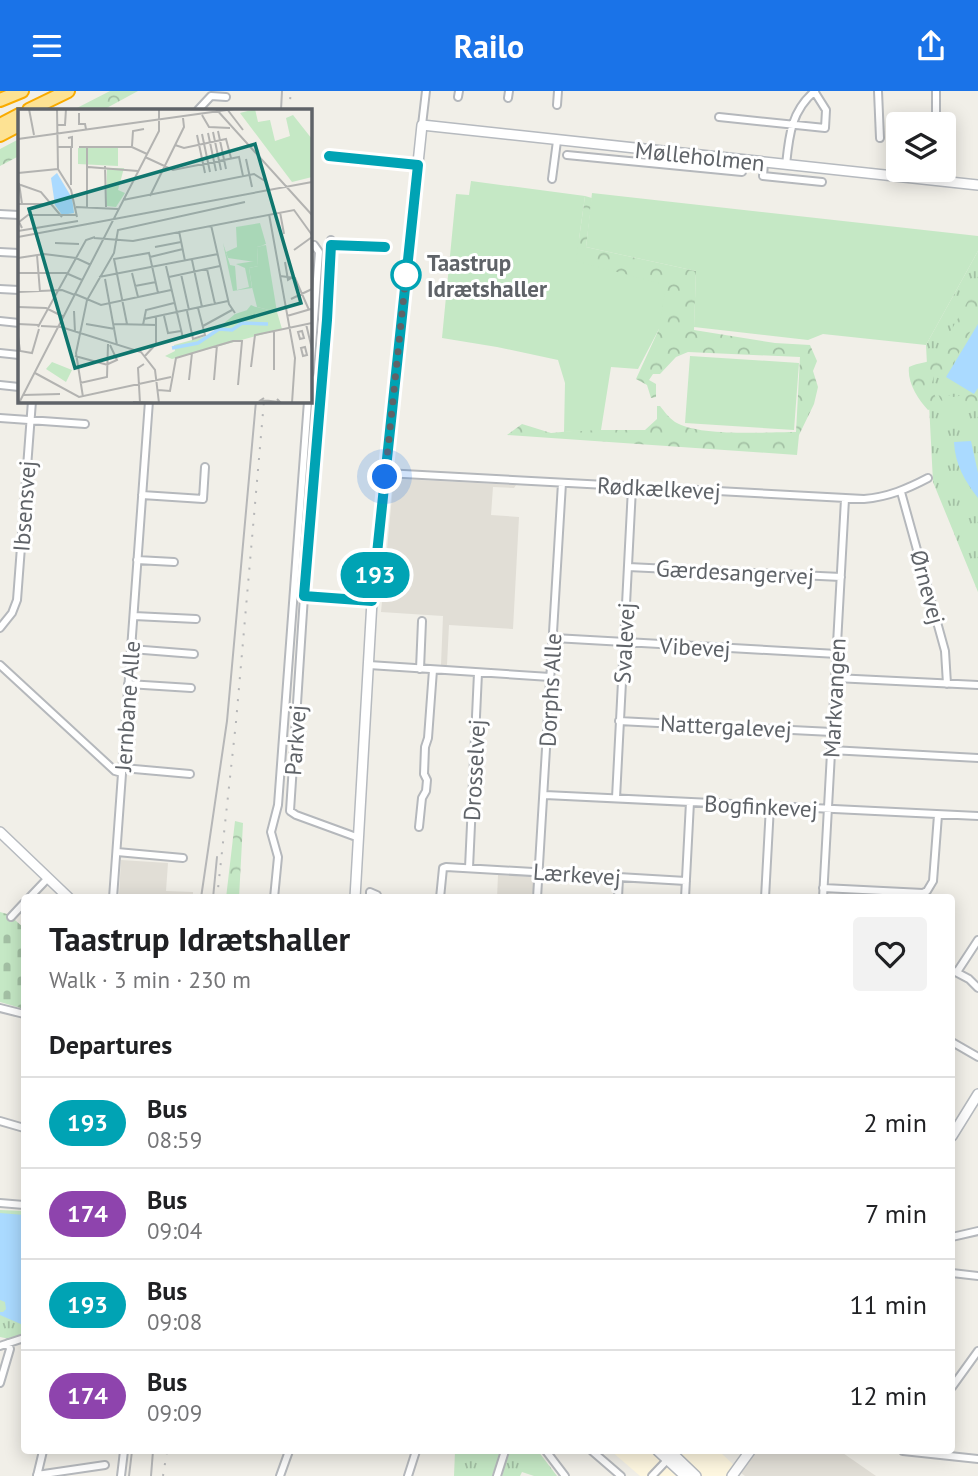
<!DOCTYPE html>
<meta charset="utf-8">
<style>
body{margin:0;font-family:"PT Sans",sans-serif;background:#f2f2f2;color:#202124;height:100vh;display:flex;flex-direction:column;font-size:26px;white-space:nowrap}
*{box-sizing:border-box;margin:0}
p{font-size:23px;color:#757577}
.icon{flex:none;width:38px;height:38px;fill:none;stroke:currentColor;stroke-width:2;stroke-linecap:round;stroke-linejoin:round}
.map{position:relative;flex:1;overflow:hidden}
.details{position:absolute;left:21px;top:803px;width:934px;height:560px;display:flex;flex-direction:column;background:#fff;border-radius:7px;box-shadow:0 4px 18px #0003}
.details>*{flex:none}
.badge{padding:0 14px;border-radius:23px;font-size:24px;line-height:46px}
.fabs{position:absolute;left:886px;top:21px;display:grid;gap:14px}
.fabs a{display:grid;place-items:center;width:70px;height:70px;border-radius:7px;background:#fff;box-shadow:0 4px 18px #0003;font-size:35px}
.you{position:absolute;width:35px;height:35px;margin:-18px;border:5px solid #fff;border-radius:50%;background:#1a73e8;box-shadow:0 0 0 10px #1a73e833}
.map>.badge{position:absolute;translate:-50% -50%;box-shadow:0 0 0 4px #fff}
h2{padding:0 28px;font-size:26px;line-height:63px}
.round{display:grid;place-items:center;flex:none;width:74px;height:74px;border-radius:7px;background:#f2f2f2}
.head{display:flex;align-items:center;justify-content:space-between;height:119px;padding:0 28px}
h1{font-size:33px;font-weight:700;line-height:52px}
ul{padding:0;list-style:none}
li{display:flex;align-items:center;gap:21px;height:91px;padding:0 28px;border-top:2px solid #e0e0e0}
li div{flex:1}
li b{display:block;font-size:26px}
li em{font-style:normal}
li .badge{min-width:77px;font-weight:700;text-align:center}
header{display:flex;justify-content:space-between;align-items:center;height:91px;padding:0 28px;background:#1a73e8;color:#fff;font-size:32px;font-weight:700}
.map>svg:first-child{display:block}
</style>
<header><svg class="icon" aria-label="menu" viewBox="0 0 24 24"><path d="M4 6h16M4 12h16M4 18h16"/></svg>Railo<svg class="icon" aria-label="share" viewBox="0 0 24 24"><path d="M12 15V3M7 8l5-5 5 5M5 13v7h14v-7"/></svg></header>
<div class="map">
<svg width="978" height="1385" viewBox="0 0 978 1385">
<defs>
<pattern id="grass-tufts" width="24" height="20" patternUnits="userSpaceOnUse" patternTransform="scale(1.75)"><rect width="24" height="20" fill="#c5e8c5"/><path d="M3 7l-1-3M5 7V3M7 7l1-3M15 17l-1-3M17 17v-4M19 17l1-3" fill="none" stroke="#a3c0a4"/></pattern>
<pattern id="forest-crowns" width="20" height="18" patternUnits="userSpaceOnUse" patternTransform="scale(1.75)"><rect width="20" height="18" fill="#c5e8c5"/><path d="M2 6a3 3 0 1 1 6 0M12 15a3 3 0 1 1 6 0" fill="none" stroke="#a3c0a4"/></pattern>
<pattern id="cemetery-stones" width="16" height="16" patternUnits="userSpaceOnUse" patternTransform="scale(1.75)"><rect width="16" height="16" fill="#c5e8c5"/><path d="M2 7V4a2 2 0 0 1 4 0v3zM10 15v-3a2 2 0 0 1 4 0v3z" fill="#a3c0a4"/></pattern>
</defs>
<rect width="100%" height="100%" fill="#f1efe8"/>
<path fill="#fef7e0" d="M611,1360H719L735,1375L729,1385H640Z"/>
<path fill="#e1ded6" d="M400,388L516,394L514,397L493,396L491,424L519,426L513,538L449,534L447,574H441L443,525L381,521L393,395Z
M121,769L168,772L166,800L193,801V807L119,804Z
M498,784L531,786L534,789L532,807H497Z
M756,1360H840L876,1385H745L741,1382Z"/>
<path fill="url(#grass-tufts)" d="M978,160V501L933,391L926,254Z
M0,1119L24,1120V1246L15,1249L0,1246Z
M455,1360H501L492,1385H454Z
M509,1360H538L557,1385H534L522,1381L520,1385H502Z"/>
<path fill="url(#forest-crowns)" d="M110,0H138L103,19H73Z
M19,48V65L0,75V58Z
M585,105L592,107L586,156L696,180L694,239L775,252L810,254L817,270L813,280L818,296L814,313L799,344L797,364L507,344L522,333L551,342L583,339H645L657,328V315H660C664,320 669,327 675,331C699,346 767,341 796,341L800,266L688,261L676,266L660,283H653L649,289L656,293V306L651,307L647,294L636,288L659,238L564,167L579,148Z
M978,192V226L955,269L948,279L934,285L932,292L937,313L934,317L928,319C918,308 907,291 909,276C919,271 927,273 936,266Z
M944,294L948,304L953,306L976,302L978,299V318C960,317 936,320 938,295Z
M235,730L243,732L239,807H226Z"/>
<path fill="url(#cemetery-stones)" d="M0,821L7,823L9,828L15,829L24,837V918L0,911Z"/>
<path fill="#c5e8c5" d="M471,90L585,105L576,170L666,194L659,238L638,278L611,276L601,339L564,341L565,292L558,269L497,256L442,247L456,103L469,104Z
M592,102L978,145V160L926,254L823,243L808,249L694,236L696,180L586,156Z
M690,265L799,272L794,339L685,332Z"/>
<path fill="#aadaff" d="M978,233V297L974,303L946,286Z
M971,350L978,382V407C965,390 955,374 954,351Z
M0,1122L24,1124V1227L23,1234L0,1224V1221H3L6,1218L5,1211L0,1209Z"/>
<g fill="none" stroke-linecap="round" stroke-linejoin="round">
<defs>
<path id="street" d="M878,0L880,47
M936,0V33
M458,6L459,0
M508,7L509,0
M557,14L558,0
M198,19L211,5L226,6
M719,26L825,37L826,19L814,0
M422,34L426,0
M567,64L742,81
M329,65L418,74
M764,72L763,85L822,91
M786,74C789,45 791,20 815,0
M552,88L557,50
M0,123L19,124
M331,149L327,228L304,505L290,720L296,724L359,747
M331,154L385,156
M0,161L19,162
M0,198L19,199
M0,230L19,232
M0,262L19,264
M310,282L319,161L314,154
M0,294L19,296
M0,327L85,333
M385,382L864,408C888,406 907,398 928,387
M901,401L945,560L947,593
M142,404L203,408L205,376
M137,469L174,471
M628,476L841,486
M304,505L372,510
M134,525L196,528
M0,537L12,522L17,509L32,310
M554,547L837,563
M131,558L194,563
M0,574L115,680L122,682
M369,574L550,586
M420,578L422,530
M835,587L978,594
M128,593L191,597
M619,630L832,641
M831,659L978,667
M123,677L190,683
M545,704L978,725
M616,707L632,397
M419,736L422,707L426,700L427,689L424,683L425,656L428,647L433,579
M117,761L183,767
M469,777L478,582
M823,797L923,802L927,800L933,790L938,724
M29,807L48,787
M113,807L149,310
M274,807L278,766L271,741L278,714L308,310
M370,807V801L377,804
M440,807L443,777L446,776L686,790
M537,807L562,392
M618,807L619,786
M685,807L690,711
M765,807L770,715
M823,807L845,408
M11,826L24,812
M952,879L969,888L978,897
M957,881L978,849
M0,917L24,923
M952,951L978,966
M0,1030L24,1037
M0,1112L24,1114
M952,1146L978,1140
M952,1182L978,1185
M0,1255L24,1247
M0,1292L10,1258L8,1252
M952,1296L978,1260
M546,1360L565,1385
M592,1360L621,1385
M903,1360L978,1368
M37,1384L105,1374
M37,1385L43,1360
M121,1385L124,1360
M280,1385L289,1360
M408,1385L416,1360
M497,1385L505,1360
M652,1385L670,1366"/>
<path id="secondary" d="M0,741L69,807
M355,807L372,510L422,34L978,94
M952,1045L978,1003
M658,1360L685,1385
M670,1360L696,1385
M732,1385L750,1360"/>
<path id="highway" d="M0,9L22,0
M29,19L68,0
M0,34L19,24
M0,44L19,34"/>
</defs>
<use href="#street" stroke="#b5b8bc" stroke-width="10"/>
<use href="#secondary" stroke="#b6babf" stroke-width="12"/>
<use href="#highway" stroke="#f9ab00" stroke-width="16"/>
<use href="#street" stroke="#fff" stroke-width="6"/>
<use href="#secondary" stroke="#fff" stroke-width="9"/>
<use href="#highway" stroke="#fde293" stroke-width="12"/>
<path stroke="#b6b7b8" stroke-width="2" d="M281,19L282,0
M201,807L227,630L256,310
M213,807L217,766
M129,1385L132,1360
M151,1385L153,1360"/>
<path stroke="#b6b7b8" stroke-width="2" stroke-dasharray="2 9" stroke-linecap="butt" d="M289,19L291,0
M217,807L236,631L264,310
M163,1385L167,1360"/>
</g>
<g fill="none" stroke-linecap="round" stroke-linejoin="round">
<defs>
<path id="line" d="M329,65L418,74L372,510L304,505L327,229L331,154L385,156"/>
</defs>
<use href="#line" stroke="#fff" stroke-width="16"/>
<use href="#line" stroke="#00a3b4" stroke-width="10"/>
<path stroke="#5f6368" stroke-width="7" stroke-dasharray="0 12.6" d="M385,386L406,184"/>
</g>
<circle fill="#fff" stroke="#00a3b4" stroke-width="3.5" cx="406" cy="184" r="14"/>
<g text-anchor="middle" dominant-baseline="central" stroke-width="6" stroke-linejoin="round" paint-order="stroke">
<g font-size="23" fill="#5f6368" stroke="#fff">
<text transform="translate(700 65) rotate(6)">Mølleholmen</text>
<text transform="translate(659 397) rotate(3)">Rødkælkevej</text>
<text transform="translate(24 415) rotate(-86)">Ibsensvej</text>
<text transform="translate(735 481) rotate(3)">Gærdesangervej</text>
<text transform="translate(928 496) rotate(75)">Ørnevej</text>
<text transform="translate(624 552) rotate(-87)">Svalevej</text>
<text transform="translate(695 556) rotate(3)">Vibevej</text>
<text transform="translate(550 599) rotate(-87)">Dorphs Alle</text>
<text transform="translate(834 607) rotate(-87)">Markvangen</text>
<text transform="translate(127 615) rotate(-86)">Jernbane Alle</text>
<text transform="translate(726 635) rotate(3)">Nattergalevej</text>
<text transform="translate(295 649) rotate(-86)">Parkvej</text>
<text transform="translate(474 679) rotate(-87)">Drosselvej</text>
<text transform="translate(761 715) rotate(3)">Bogfinkevej</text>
<text transform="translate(577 783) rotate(4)">Lærkevej</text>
</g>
<g font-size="23" font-weight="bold" fill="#5f6368" stroke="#fff" text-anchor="start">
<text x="427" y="171">Taastrup<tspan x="427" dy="26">Idrætshaller</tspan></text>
</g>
</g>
<g transform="translate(18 18)">
<rect width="294" height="294" fill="#f1efe8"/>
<path d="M237,0L240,13L252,11L257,32L272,27L268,9L275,6L294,30V68L274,73L222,4ZM100,38V57L60,55V39ZM239,198L259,203L264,220L154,250L147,247L157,242L156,236L192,226L217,205Z" fill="#c5e8c5"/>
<path d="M237,130L247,136L239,138L240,157L231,159L234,179L215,182L205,134L212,156L217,157L219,181L231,178L227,159L218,155L237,152ZM233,196L255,206L233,201L234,208L249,212L254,208V212L252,214L241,212L246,217L229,226L237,211L231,210L229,201Z" fill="#c5e8c5"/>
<path d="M89,59H106L100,81L107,84L98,98L88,97Z" fill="#c5e8c5"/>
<path d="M242,114L248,135L237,137V153L210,149L208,143L219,138L218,118ZM248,136L259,203L239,198L234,178L231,159L240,157L239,138ZM34,253L54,261L48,273L28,260Z" fill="#c5e8c5"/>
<path d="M39,64L54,89L56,104L44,106L37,96L33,69Z" fill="#aadaff"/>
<path fill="none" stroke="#aadaff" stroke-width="3.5" d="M154,239L180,234L201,220L214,221L224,214L250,215"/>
<path fill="none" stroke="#b3b3b1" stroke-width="2" d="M11,0L16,26M39,0L40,60L53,81L59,108M198,0L294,106M209,0L225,21M61,4V15H67L68,20M184,6L191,18L212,19M39,16H47L48,0M200,22L208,60M195,23L203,61M190,24L198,62M184,25L192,63M179,26L187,64M0,30L216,0M157,36L166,39L208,30L213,49M114,37L115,22L126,20M40,38H54V28L50,29M53,38V76M61,38H114L129,45M127,48L155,61L221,48L225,67M228,50L234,78M87,57L88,98M70,58L120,62M0,64L40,60M1,74L4,95M0,75L23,83L44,108M132,87L166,18L165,9M105,91L236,65L247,72M0,95H33M58,98L100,100M69,99V37M262,103L266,125M251,105L277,249L274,294M193,116L211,195L217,204M4,119L1,113L10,106H59M0,122L60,112M161,122L167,152M0,128L294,73M76,129L115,132L276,101L294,126M37,134L61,135M137,138L163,133M276,141L294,128M19,146L22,183M132,148L140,184M132,148L165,140M0,149L26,145L58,149L73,156M174,151L184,198M267,153L270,171L275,168M148,157L165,229M189,160L197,195M0,164H48L64,171M114,164L120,188M163,165L171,201M262,167L277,169L291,201M81,168L200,145M151,168L202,157M87,170L99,236M117,177L138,173M0,183L44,181L57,186M57,185L83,196L153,181M273,190L294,180M0,198L28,199L46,208M56,202L57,223M169,202L175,230L187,226L180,199M146,207L150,224L163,222M269,207L293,200M126,210L210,192M0,215L21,216M68,215L97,220M96,215L139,216M109,215L96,150L131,144L132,148M288,215L294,240M125,216L128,201L156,194M23,217L43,218L123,243L137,261L141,294M185,217L214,201M20,218L68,131L77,128M284,222L286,229L282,230L280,223ZM0,227L2,242L14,244L21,220M287,238L289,246L285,247L283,239ZM57,247L90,256M126,248L138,235V208M90,255L99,251L92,236M233,258L237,226L294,214M256,261V222M17,264L61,288L153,268M171,271L174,244M196,271L199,236M62,274L89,268L90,235M140,281L152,282L158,249L215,232H224L220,276M5,286L42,285M65,288L58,244L69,191L96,144L100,121L227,93M246,289L243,291L262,293L259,290M115,293L136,294M1,294L141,22V0M122,294L120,259L126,255"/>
<path fill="#0f766e" fill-opacity="0.15" stroke="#0f766e" stroke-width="3.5" d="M237,35L283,194L57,259L11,100Z"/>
<rect width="294" height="294" fill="none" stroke="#5f6368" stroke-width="3.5"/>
</g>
</svg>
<div class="fabs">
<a><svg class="icon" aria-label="layers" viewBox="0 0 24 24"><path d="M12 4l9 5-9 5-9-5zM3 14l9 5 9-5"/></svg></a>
</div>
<div class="you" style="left:385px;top:386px"></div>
<b class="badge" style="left:375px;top:484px;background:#00a3b4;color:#fff">193</b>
<section class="details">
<div class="head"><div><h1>Taastrup Idrætshaller</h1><p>Walk · 3 min · 230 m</p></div><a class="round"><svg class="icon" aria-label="heart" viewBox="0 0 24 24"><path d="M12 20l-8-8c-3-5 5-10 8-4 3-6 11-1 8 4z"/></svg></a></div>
<h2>Departures</h2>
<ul>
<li><span class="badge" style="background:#00a3b4;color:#fff">193</span><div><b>Bus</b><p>08:59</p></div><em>2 min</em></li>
<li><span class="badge" style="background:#8e44ad;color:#fff">174</span><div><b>Bus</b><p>09:04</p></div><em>7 min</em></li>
<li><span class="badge" style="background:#00a3b4;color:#fff">193</span><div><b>Bus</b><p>09:08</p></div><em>11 min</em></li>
<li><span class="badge" style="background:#8e44ad;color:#fff">174</span><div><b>Bus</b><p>09:09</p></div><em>12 min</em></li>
</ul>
</section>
</div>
